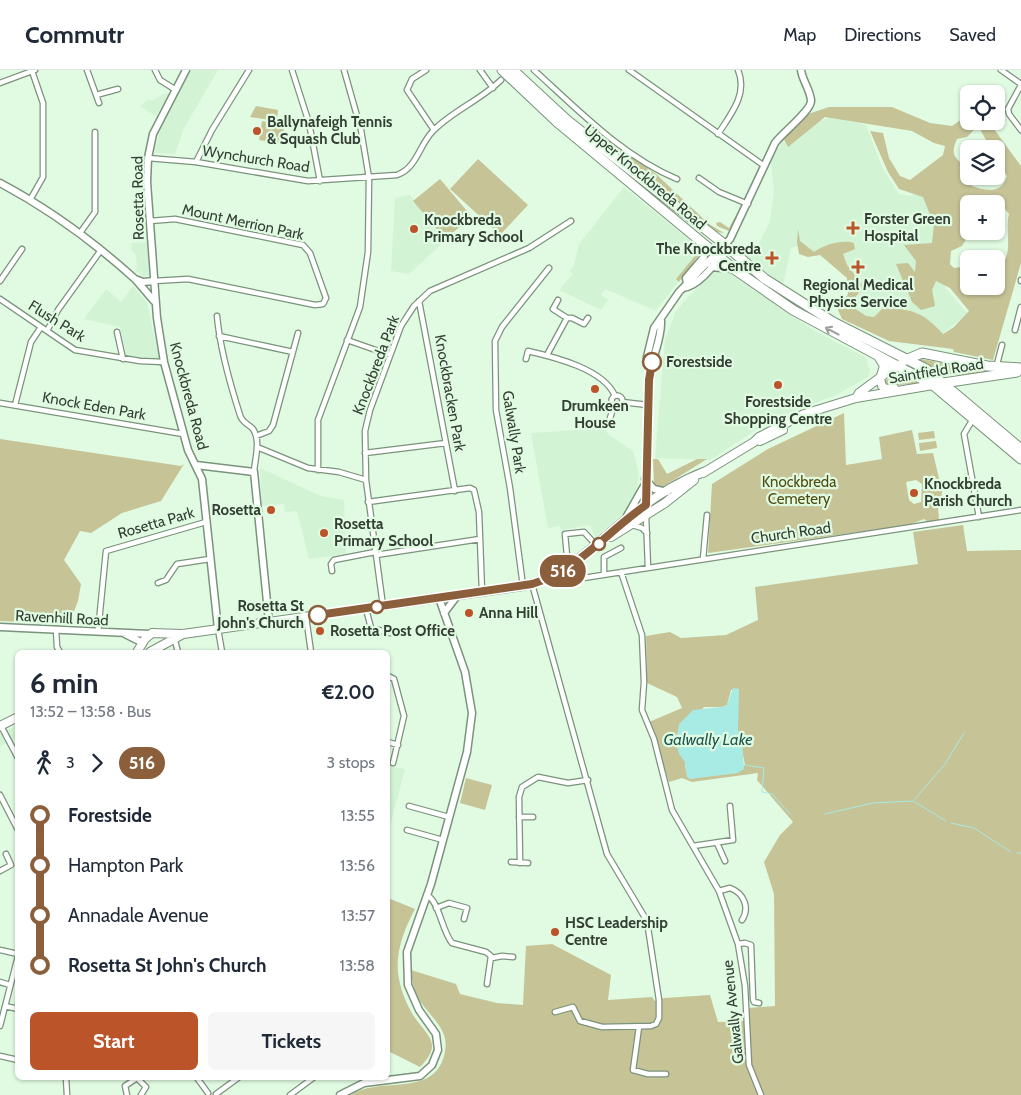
<!DOCTYPE html>
<meta charset="utf-8">
<style>
body{margin:0;font-family:Cabin,sans-serif;background:#f6f6f7;color:#1f2937;height:100vh;display:flex;flex-direction:column;font-size:19px;white-space:nowrap}
*{box-sizing:border-box;margin:0}
p{font-size:16px;color:#747a83}
.icon{flex:none;width:28px;height:28px;fill:none;stroke:currentColor;stroke-width:2;stroke-linecap:round;stroke-linejoin:round}
.map{position:relative;flex:1;overflow:hidden}
.sheet{position:absolute;left:15px;top:580px;width:375px;height:430px;display:flex;flex-direction:column;background:#fff;border-radius:8px;box-shadow:0 1px 4px #0004}
.sheet>*{flex:none}
.badge{padding:0 10px;border-radius:16px;font-size:18px;line-height:32px}
.controls{position:absolute;left:960px;top:15px;display:grid;gap:10px}
.controls a{display:grid;place-items:center;width:45px;height:45px;border-radius:8px;background:#fff;box-shadow:0 1px 4px #0004;font-size:25px}
.map>.badge{position:absolute;translate:-50% -50%;box-shadow:0 0 0 2px #fff}
.legs{display:flex;align-items:center;gap:8px;height:55px;padding:0 15px;font-size:16px}
.legs p{margin-inline-start:auto}
.overview{display:flex;align-items:center;justify-content:space-between;height:85px;padding:0 15px}
h1{font-size:28px;font-weight:700;line-height:38px}
.cta{display:flex;gap:10px;margin-top:auto;padding:10px 15px}
.cta a{flex:1;height:58px;border-radius:8px;background:#bb5429;color:#fff;font-size:20px;font-weight:700;line-height:58px;text-align:center}
.cta a+a{background:#f6f6f7;color:#1f2937}
ul{padding:0 15px;list-style:none}
li{display:flex;align-items:center;gap:18px;height:50px;font-size:19px}
li i{display:grid;place-items:center;width:8px;height:100%;margin:0 6px;background:currentColor}
li i::after{content:'';width:12px;height:12px;margin:-6px;border:4px solid;border-radius:50%;background:#fff}
li p{margin-inline-start:auto}
li:first-child i{background:linear-gradient(#0000 50%,currentColor 0)}
li:last-child i{background:linear-gradient(currentColor 50%,#0000 0)}
header{display:flex;align-items:center;gap:30px;box-sizing:border-box;height:70px;padding:0 25px;background:#fff;border-bottom:1px solid #e0e1e3}
header strong{font-size:24px}
nav{display:flex;gap:28px;margin-inline-start:auto;font-size:18px}
.map>svg:first-child{display:block}
</style>
<header>
<strong>Commutr</strong>
<nav><a>Map</a><a>Directions</a><a>Saved</a></nav>
</header>
<div class="map">
<svg width="1021" height="1025" viewBox="0 0 1021 1025">
<rect width="100%" height="100%" fill="#e1fbe2"/>
<path fill="#d2f3d4" d="M191,0H218L184,58L175,84L154,83L161,57Z
M166,23L169,24L156,46L140,36L149,29L151,31Z
M831,46L866,55L882,97L899,124L910,126L922,120L940,164L945,217L968,244L940,265L871,251L842,242L852,219L847,208L821,182L809,184L800,176L791,178L783,215L745,186L749,178L755,181L770,152L774,121L771,91L784,69Z
M624,117L699,178L698,186L657,239L654,240L605,219L601,225L608,230L601,240L559,220L573,204L570,201L574,196L579,174Z
M410,125L444,172L409,204L391,201L395,128Z
M147,172L149,206H142L135,200L137,197L136,185L132,181L131,173Z
M726,201L813,260L865,287L870,300L868,307L836,325L771,350L710,390L655,388L665,269L676,241L687,228L715,202Z
M133,216L147,233L161,296L128,293L120,257L84,249L106,219L121,232Z
M604,358L608,364L633,381L639,404L635,428L628,440L595,467L591,457L589,455L561,460L560,456L548,458L531,363Z
M260,398L321,426L344,430L346,484L309,489L297,441L285,442L284,434L262,436Z
M17,655V668L0,676V664Z
M388,696L405,699L388,763Z"/>
<path fill="#c6c397" fill-rule="evenodd" d="M256,36L278,40L277,51L250,47Z
M829,37H892L930,53L952,56L969,44V51H988L1021,96V193L993,290L954,282L953,279L889,271L842,249L838,240L848,224L847,208L820,185L808,187L799,184L797,172L798,159L800,171L814,182C823,175 843,169 854,173L855,179L843,184L847,195L865,218C858,223 852,228 854,238L866,246L874,247L884,237C913,240 923,242 943,264L954,257L969,241L950,218L936,211L932,220L935,236L921,240L912,232L896,194L908,193L915,202L916,191L904,175L932,173L934,155L923,127L899,119L888,102L870,61L883,63L889,88L900,106L910,110L943,85L945,76L934,73L912,61L825,47L788,77L783,67L805,45ZM975,59H980L991,79H996V88L1007,106C1002,124 986,121 972,116C969,111 970,106 968,101C959,87 948,89 957,69L967,67ZM969,134H996V138H1004L1009,144C1004,163 1016,186 996,200V216H969V196L954,198L950,194L951,181L962,176L969,165Z
M262,51L284,55L283,74L259,70Z
M595,58L656,104L709,154L724,163L717,162L701,150L592,60Z
M585,68L633,106L714,177L583,70Z
M478,89L528,135L500,165L450,119Z
M440,109L472,147L445,169L413,131Z
M741,136L729,161L717,156L716,153L720,152L729,158Z
M699,181L698,186L679,212L676,209Z
M734,186L791,231L830,255L891,285L889,288C833,258 780,230 732,188Z
M921,286V289L985,301L986,304L984,306L948,304L911,289Z
M898,304L923,313L885,316L884,311Z
M844,343L846,395L882,389L879,367L912,360L917,384L933,383L942,421L941,436L938,437L939,450L928,452L924,449L909,455L708,483L712,414L768,379ZM916,410L922,414L921,432L914,434L909,430L906,412Z
M934,361L935,368L919,370L918,363Z
M0,369L181,396L184,394L161,431L122,443L91,463L80,461L64,490L81,514L78,531L69,554L36,553L37,543L26,541L23,552L0,551Z
M936,371L937,378L920,381L919,373Z
M653,389H658L667,404L697,389H707L661,418L654,414Z
M963,455L967,481L1021,480V1025H351C379,1007 425,1025 441,994C456,960 431,951 417,926C413,918 412,909 411,900L456,914L460,924L497,933L523,935L526,876L552,874L611,905L608,930L652,927L655,931L664,928L710,925L718,952L748,951L749,938L775,936L774,824L764,792L780,765L793,752L757,710L758,703L692,712L682,708L669,712L649,652L682,638L677,627L647,613L646,566L670,562L681,568L726,565L758,550L755,517L918,494L913,462ZM738,619V660L745,695L686,702L685,692L676,675L704,637H722L727,635L731,620Z
M466,708L492,715L485,740L460,733Z
M388,828L415,839C404,860 394,884 399,909C401,921 407,935 413,945C427,966 444,973 420,997L388,981Z"/>
<path fill="#a8eae4" d="M733,618L739,619V622L738,660L742,672L744,699L738,703L690,709L687,707L685,692L679,684L676,671L679,654L693,640L722,637L727,635Z"/>
<g fill="none" stroke-linecap="round" stroke-linejoin="round">
<path stroke="#a8eae4" stroke-width="1" d="M745,695L764,698L762,722L772,724L790,744
M914,730L945,694L964,663
M825,744L873,733L913,731L946,751
M951,753L974,758L1011,782
M1017,783H1021"/>
<defs>
<path id="street" d="M87,0L99,33
M155,0L160,10L176,20
M292,0L309,53L320,111
M426,0L412,9L407,20L434,60
M480,0L493,18
M534,0C577,39 622,86 677,109
M629,0L763,95
M1001,0L1021,14
M0,13L35,0
M1021,15L1008,39L1009,44L1021,60
M96,25L118,19
M718,64C731,44 748,24 738,0
M148,88L196,92L308,111L397,105C417,98 419,75 433,61C452,41 481,30 501,10
M196,92L212,60L249,0
M699,108L719,122L748,134
M30,130L43,107V33L32,1
M150,151L175,149L303,175L310,183L326,228L323,234L315,235L188,209L154,211
M80,163L95,142V62
M1021,210V211
M0,211L22,179
M0,229L75,280L140,291L164,292
M558,230L553,239L567,248
M419,231L455,421
M217,246C220,279 230,314 240,345C242,353 249,354 253,359C261,371 255,388 254,402
M1015,260L1021,237
M47,261L58,240L101,180
M117,262L123,289
M219,266L293,282
M347,270L390,285
M547,285L567,248H572L584,254L588,248
M526,289L528,281C554,287 604,299 615,326
M996,298L1002,275
M611.5 331a5.5 5.5 0 1 1 11 0a5.5 5.5 0 1 1-11 0Z
M622,332L648,335
M0,333L183,364
M15,335L31,272L41,257
M610,348L614,336
M973,349L964,364L979,447
M256,366L269,361L273,355L298,263
M257,377L308,398L339,402L366,410
M365,383L446,373
M318,400V350L360,237L368,182L369,108L361,60L344,0
M368,432L470,418L474,420L479,442L482,522
M646,445L648,498
M632,455L642,458L647,463
M376,485L480,469
M567,486L565,464L584,462L596,475
M703,489L707,445
M332,501L331,494L334,490L375,482
M621,502L642,565L644,612L642,640L654,669L672,740L719,821L738,874L745,916L749,995L761,1025
M604,505V487L621,478
M564,511L1021,440
M158,513L166,510L177,494L210,489
M532,514L607,784L647,851L659,930V948L656,954L651,956L602,957L580,951L573,937L555,942
M523,516L510,418L496,340L495,271L502,257L549,198
M383,536L366,410L365,361L370,340L401,256L414,236L430,221L529,178L571,151
M366,539L371,558L390,563
M306,547L311,582
M218,559L222,582
M56,560L57,577L60,582
M98,562L106,481L206,452
M174,567L178,582
M388,606L394,609L404,646L393,693
M1,656L18,688
M388,672L398,675
M0,725L18,760
M409,736L449,747
M519,747H533
M407,760L443,770
M717,773L725,791
M693,776L733,770L730,736
M511,792L528,793
M520,793L519,727L522,717L538,707L568,713L588,710
M0,801L11,795L6,784
M719,821L730,818C744,823 750,838 742,850
M428,826C439,832 442,861 452,873L486,882L491,886L487,914
M436,838L449,833L467,838L464,849
M738,874L745,873L751,875L753,929L754,932L759,933
M0,880L18,884
M492,888L502,886L513,887
M0,912L10,915
M5,936L18,939
M0,956L18,886
M639,957L633,1000L648,1004H666
M0,986L18,990
M66,1008L67,1025
M197,1008L208,1023
M216,1024L238,1008
M127,1025L125,1016L137,1008L146,1017L141,1025
M290,1025L313,1008"/>
<path id="secondary" d="M186,0L153,64L148,88L147,112L157,248L164,292L188,380L202,409L218,559
M0,113C49,139 94,172 135,209L143,212L154,211
M711,197L733,199
M136,210L154,231
M687,214L686,208L704,187L703,174
M683,218C697,216 715,197 720,183
M650,297L647,287L654,258L679,222L730,169L775,73C782,63 811,41 811,31C811,21 802,10 801,0
M196,395L254,402L269,552
M645,409L654,419L667,422
M646,445L649,310C650,290 662,271 661,251
M627,446L644,416
M444,543L457,526
M0,557L149,564
M125,564L143,573
M340,1025L364,1013L420,1006L432,995L438,980L436,964L419,940L408,915L407,882L431,814L467,682L472,643L465,602L439,528"/>
<path id="primary" d="M878,286L884,296L880,309L882,316L885,319L894,318
M856,328L859,323L897,295
M760,371L783,360
M703,403L754,372L759,367L804,344L856,328L933,315
M611,467L665,433L694,410
M137,582L145,569L152,563L183,564L523,516C565,507 592,477 624,451C648,431 677,412 706,401
M150,582L183,564
M0,656L18,647"/>
<path id="highway" d="M502,0L557,52L734,199L793,240L933,315L1021,389
M513,0L567,50L719,170L765,209L833,252L926,299L1021,379
M903,291L922,283L987,296L1021,298
M943,313L1017,302"/>
</defs>
<use href="#street" stroke="#7b937c" stroke-width="7"/>
<use href="#secondary" stroke="#7b937c" stroke-width="9"/>
<use href="#primary" stroke="#7b937c" stroke-width="10"/>
<use href="#highway" stroke="#7b937c" stroke-width="11"/>
<use href="#street" stroke="#fff" stroke-width="4.5"/>
<use href="#secondary" stroke="#fff" stroke-width="6"/>
<use href="#primary" stroke="#fff" stroke-width="8"/>
<use href="#highway" stroke="#fff" stroke-width="9"/>
</g>
<defs><path id="oneway-shaft" d="M-6 0H5M1.5-3L5.5 0L1.5 3" fill="none" stroke-width="1.6" stroke-linecap="round" stroke-linejoin="round" transform="scale(1.25)"/></defs>
<use stroke="#999e9a" href="#oneway-shaft" transform="translate(832 261) rotate(-152)"/>
<g fill="none" stroke-linecap="round" stroke-linejoin="round">
<defs>
<path id="line-1" d="M318,545L532,514C577,501 608,461 646,435L649,310L652,292"/>
</defs>
<use href="#line-1" stroke="#fff" stroke-width="11"/>
<use href="#line-1" stroke="#8b5e3c" stroke-width="8"/>
</g>
<g fill="#bb5429" stroke="#e1fbe2" stroke-width="2">
<circle cx="257" cy="61" r="5"/>
<path d="M850.5 150.5h5v5h5v5h-5v5h-5v-5h-5v-5h5z"/>
<circle cx="414" cy="159" r="5"/>
<path d="M769.5 180.5h5v5h5v5h-5v5h-5v-5h-5v-5h5z"/>
<path d="M855.5 189.5h5v5h5v5h-5v5h-5v-5h-5v-5h5z"/>
<circle cx="778" cy="315" r="5"/>
<circle cx="595" cy="319" r="5"/>
<circle cx="914" cy="423" r="5"/>
<circle cx="271" cy="440" r="5"/>
<circle cx="324" cy="463" r="5"/>
<circle cx="469" cy="543" r="5"/>
<circle cx="320" cy="561" r="5"/>
<circle cx="555" cy="862" r="5"/>
</g>
<g fill="#fff" stroke="#8b5e3c" stroke-width="2.5">
<circle cx="652" cy="292" r="9"/>
<circle cx="599" cy="474" r="6"/>
<circle cx="377" cy="537" r="6"/>
<circle cx="318" cy="545" r="9"/>
</g>
<g text-anchor="middle" dominant-baseline="central" stroke-width="4.5" stroke-linejoin="round" paint-order="stroke">
<g font-size="15" font-weight="bold" fill="#333e34" stroke="#e1fbe2" text-anchor="start">
<text x="267" y="52">Ballynafeigh Tennis<tspan x="267" dy="17">&amp; Squash Club</tspan></text>
<text x="864" y="149">Forster Green<tspan x="864" dy="17">Hospital</tspan></text>
<text x="424" y="150">Knockbreda<tspan x="424" dy="17">Primary School</tspan></text>
<text x="761" y="179" text-anchor="end">The Knockbreda<tspan x="761" dy="17">Centre</tspan></text>
<text x="858" y="215" text-anchor="middle">Regional Medical<tspan x="858" dy="17">Physics Service</tspan></text>
<text x="778" y="332" text-anchor="middle">Forestside<tspan x="778" dy="17">Shopping Centre</tspan></text>
<text x="595" y="336" text-anchor="middle">Drumkeen<tspan x="595" dy="17">House</tspan></text>
<text x="924" y="414">Knockbreda<tspan x="924" dy="17">Parish Church</tspan></text>
<text x="261" y="440" text-anchor="end">Rosetta</text>
<text x="334" y="454">Rosetta<tspan x="334" dy="17">Primary School</tspan></text>
<text x="479" y="543">Anna Hill</text>
<text x="330" y="561">Rosetta Post Office</text>
<text x="565" y="853">HSC Leadership<tspan x="565" dy="17">Centre</tspan></text>
</g>
<g font-size="15" fill="#333e34" stroke="#e1fbe2">
<text transform="translate(256 89) rotate(9)">Wynchurch Road</text>
<text transform="translate(645 107) rotate(40)">Upper Knockbreda Road</text>
<text transform="translate(138 128) rotate(-91)">Rosetta Road</text>
<text transform="translate(243 152) rotate(12)">Mount Merrion Park</text>
<text transform="translate(57 251) rotate(32)">Flush Park</text>
<text transform="translate(376 295) rotate(-69)">Knockbreda Park</text>
<text transform="translate(936 301) rotate(-9)">Saintfield Road</text>
<text transform="translate(450 323) rotate(80)">Knockbracken Park</text>
<text transform="translate(189 326) rotate(75)">Knockbreda Road</text>
<text transform="translate(94 336) rotate(10)">Knock Eden Park</text>
<text transform="translate(514 362) rotate(81)">Galwally Park</text>
<text transform="translate(156 453) rotate(-16)">Rosetta Park</text>
<text transform="translate(791 463) rotate(-8)">Church Road</text>
<text transform="translate(62 548) rotate(3)">Ravenhill Road</text>
<text transform="translate(733 942) rotate(-96)">Galwally Avenue</text>
</g>
<g font-size="15" font-weight="bold" fill="#333e34" stroke="#e1fbe2" text-anchor="start">
<text x="666" y="292">Forestside</text>
<text x="304" y="536" text-anchor="end">Rosetta St<tspan x="304" dy="17">John's Church</tspan></text>
</g>
<g font-size="15" fill="#504b0f" stroke="#e1fbe2">
<text x="799" y="412">Knockbreda<tspan x="799" dy="17">Cemetery</tspan></text>
</g>
<g font-size="16" font-style="italic" fill="#205753" stroke="#e1fbe2">
<text x="708" y="669">Galwally Lake</text>
</g>
</g>
</svg>
<div class="controls">
<a><svg class="icon" aria-label="locate" viewBox="0 0 24 24"><circle cx="12" cy="12" r="6"/><path d="M12 2v4M12 18v4M2 12h4M18 12h4"/></svg></a>
<a><svg class="icon" aria-label="layers" viewBox="0 0 24 24"><path d="M12 4l9 5-9 5-9-5zM3 14l9 5 9-5"/></svg></a>
<a>+</a>
<a>−</a>
</div>
<b class="badge" style="left:563px;top:501px;background:#8b5e3c;color:#fff">516</b>
<section class="sheet">
<div class="overview"><div><h1>6 min</h1><p>13:52 – 13:58 · Bus</p></div><b>€2.00</b></div>
<div class="legs"><svg class="icon" aria-label="walk" viewBox="0 0 24 24"><circle cx="13" cy="4" r="2"/><path d="M13 8l-2 6 4 7M11 14l-3 7M7 12l3-4h3l4 4"/></svg>3<svg class="icon" aria-label="forward" viewBox="0 0 24 24"><path d="M9 5l7 7-7 7"/></svg><b class="badge" style="background:#8b5e3c;color:#fff">516</b><p>3 stops</p></div>
<ul>
<li><i style="color:#8b5e3c"></i><b>Forestside</b><p>13:55</p></li>
<li><i style="color:#8b5e3c"></i><span>Hampton Park</span><p>13:56</p></li>
<li><i style="color:#8b5e3c"></i><span>Annadale Avenue</span><p>13:57</p></li>
<li><i style="color:#8b5e3c"></i><b>Rosetta St John's Church</b><p>13:58</p></li>
</ul>
<div class="cta"><a>Start</a><a>Tickets</a></div>
</section>
</div>
